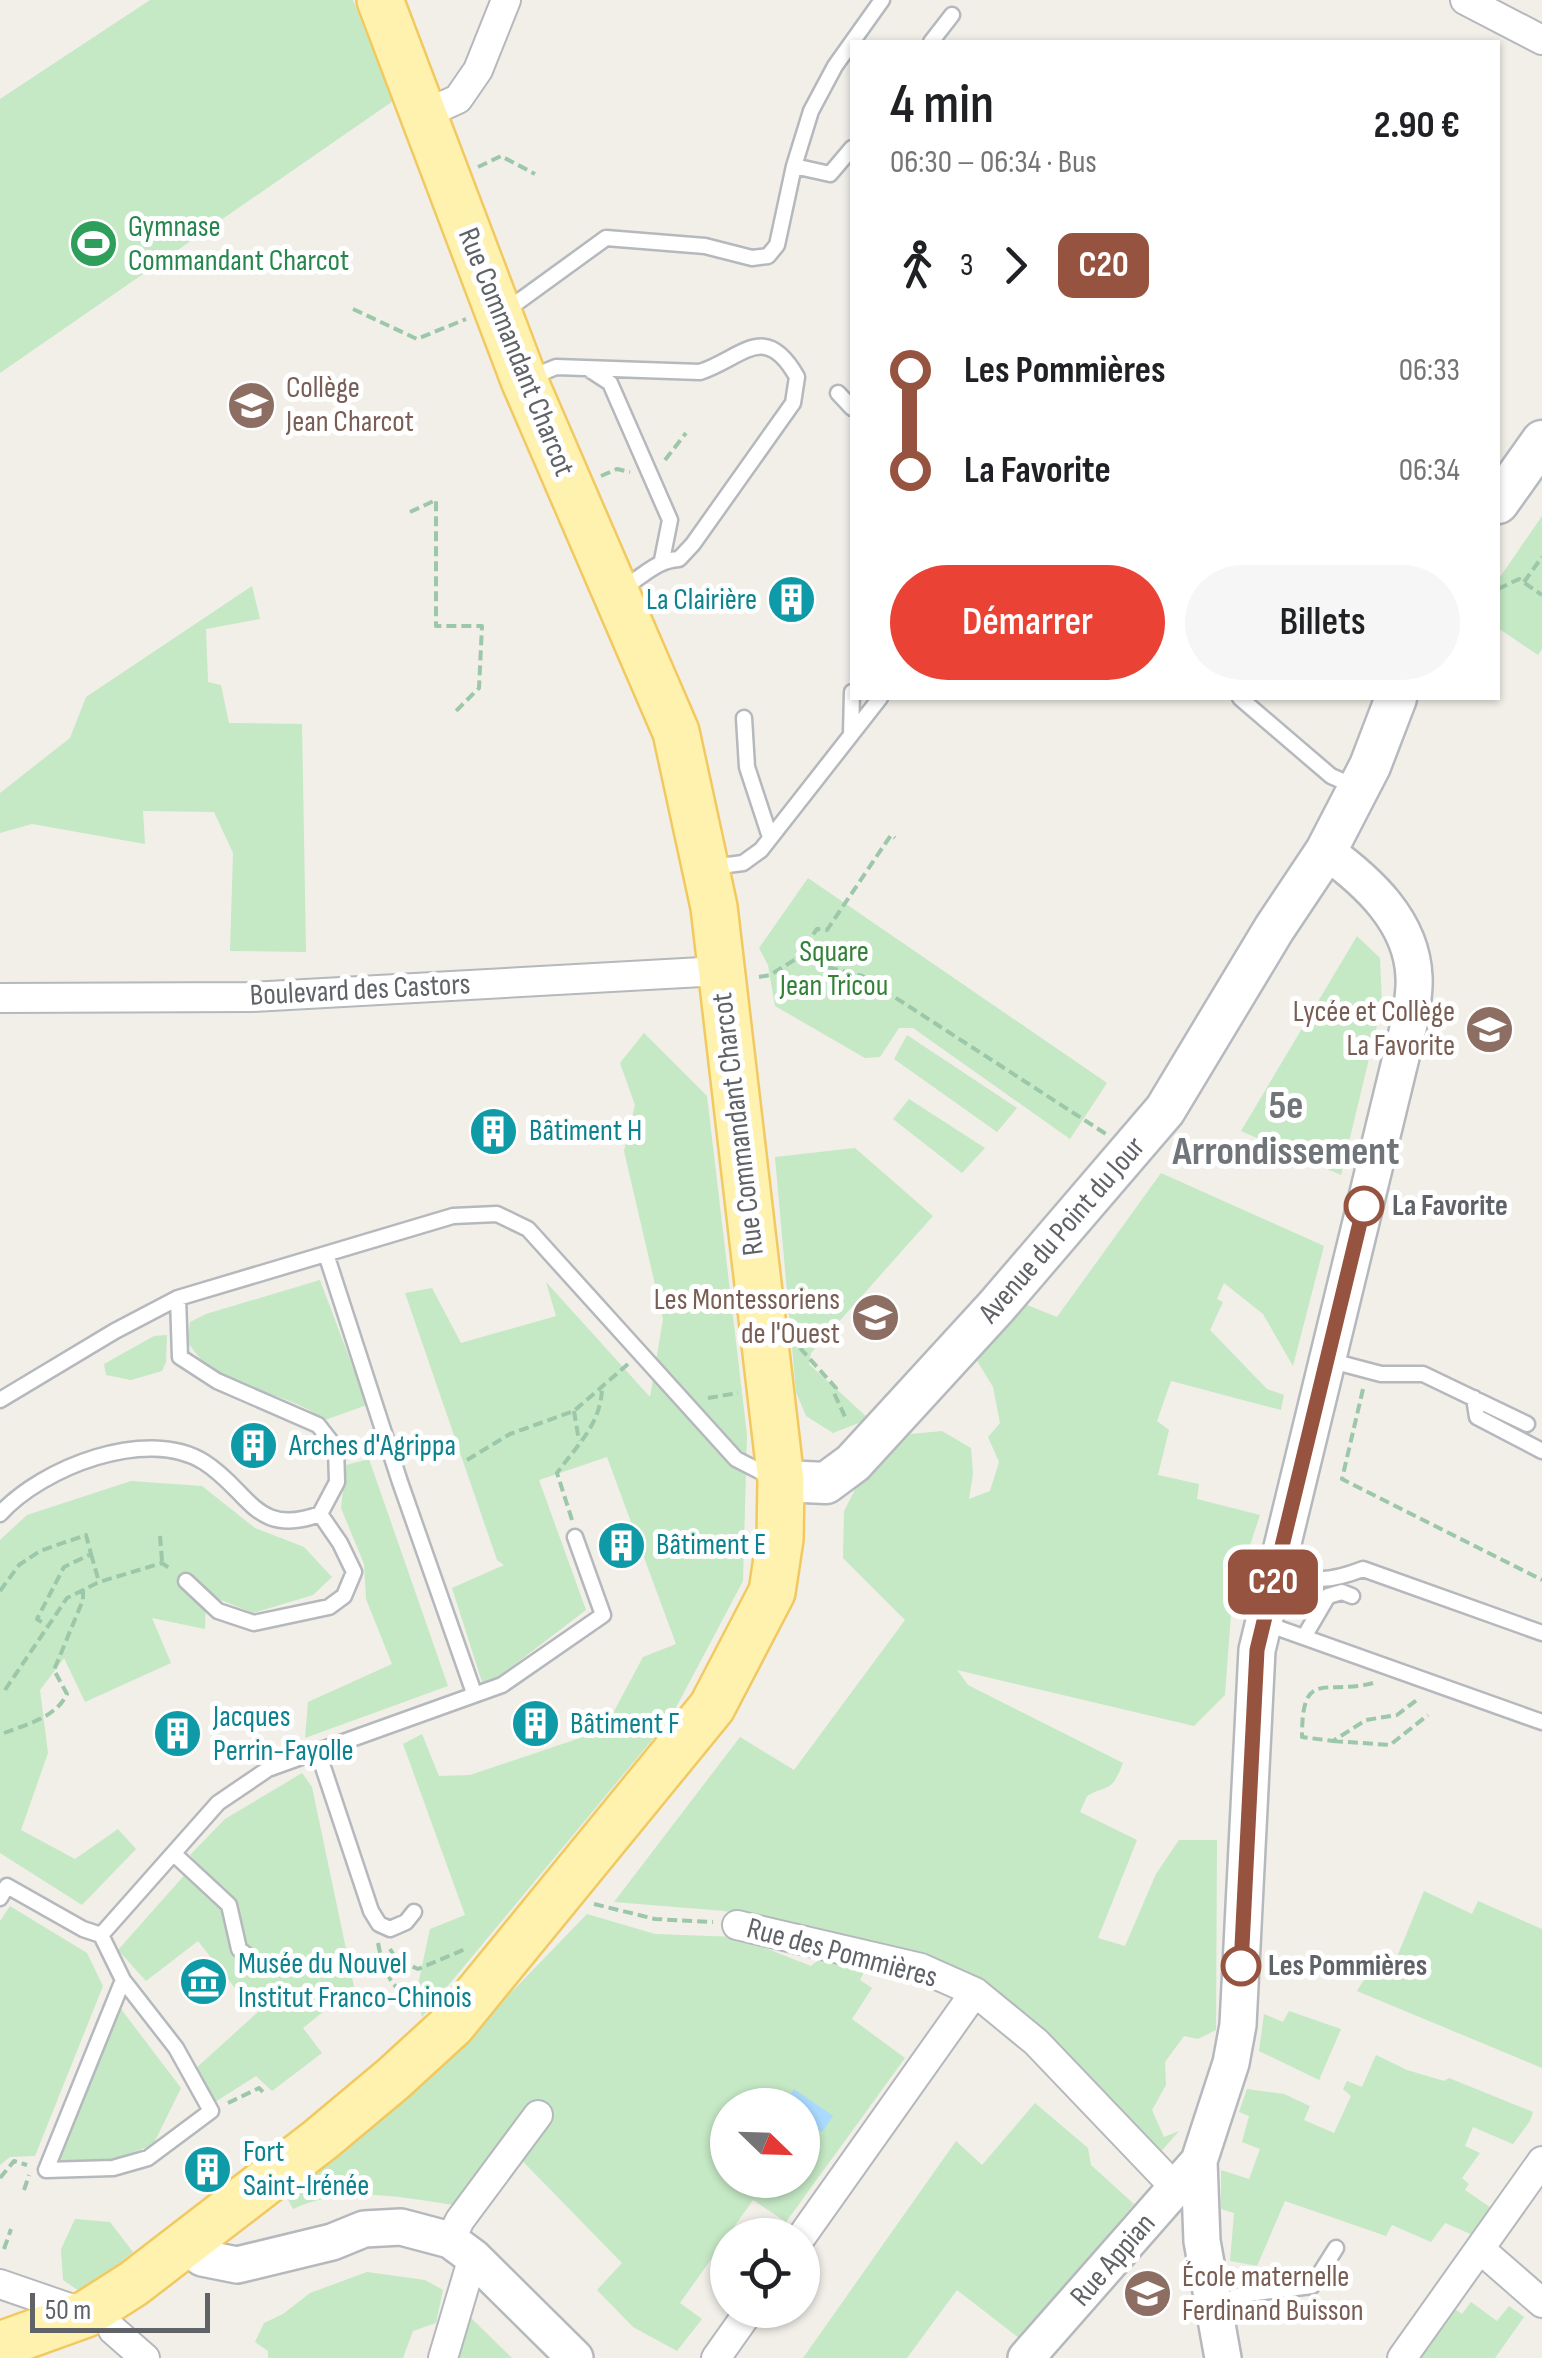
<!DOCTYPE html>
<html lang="fr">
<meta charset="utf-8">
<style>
body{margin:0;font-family:"Sofia Sans Condensed",sans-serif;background:#f6f6f6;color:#202124;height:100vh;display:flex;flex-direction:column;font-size:38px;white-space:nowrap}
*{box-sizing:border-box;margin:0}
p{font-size:32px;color:#757577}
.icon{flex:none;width:55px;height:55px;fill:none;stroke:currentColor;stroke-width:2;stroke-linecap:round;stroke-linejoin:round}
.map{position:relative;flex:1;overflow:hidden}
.drawer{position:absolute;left:850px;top:40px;width:650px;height:660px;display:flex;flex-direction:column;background:#fff;border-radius:0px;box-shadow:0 2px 8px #0004}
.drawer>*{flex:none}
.badge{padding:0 20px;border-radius:15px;font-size:35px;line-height:65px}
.needle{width:65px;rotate:113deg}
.fabs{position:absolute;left:710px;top:2088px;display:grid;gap:20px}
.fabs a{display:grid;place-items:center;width:110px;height:110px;border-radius:50%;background:#fff;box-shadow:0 2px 8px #0004;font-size:50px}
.scale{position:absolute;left:30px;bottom:25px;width:180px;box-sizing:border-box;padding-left:10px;border:5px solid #5f6368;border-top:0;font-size:28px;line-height:35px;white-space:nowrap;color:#5f6368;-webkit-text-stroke:8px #fff;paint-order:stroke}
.map>.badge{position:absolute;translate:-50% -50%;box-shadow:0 0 0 5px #fff}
.legs{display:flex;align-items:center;gap:15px;height:110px;padding:0 40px;font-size:32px}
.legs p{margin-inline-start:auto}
.headline{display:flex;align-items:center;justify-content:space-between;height:170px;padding:0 40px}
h1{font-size:55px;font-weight:600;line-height:75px}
.action{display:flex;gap:20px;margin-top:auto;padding:20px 40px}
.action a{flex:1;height:115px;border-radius:60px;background:#ea4335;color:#fff;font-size:40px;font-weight:600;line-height:115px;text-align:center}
.action a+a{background:#f6f6f6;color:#202124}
ul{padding:0 40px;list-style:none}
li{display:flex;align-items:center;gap:35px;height:100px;font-size:38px}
li i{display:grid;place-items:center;width:15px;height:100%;margin:0 12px;background:currentColor}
li i::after{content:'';width:25px;height:25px;margin:-12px;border:8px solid;border-radius:50%;background:#fff}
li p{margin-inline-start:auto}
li:first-child i{background:linear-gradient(#0000 50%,currentColor 0)}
li:last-child i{background:linear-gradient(currentColor 50%,#0000 0)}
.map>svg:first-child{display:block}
</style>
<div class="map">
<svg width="1542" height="2358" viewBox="0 0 1542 2358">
<rect width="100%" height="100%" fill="#f1efe8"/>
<path fill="#c5e8c5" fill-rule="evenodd" d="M150,0H353L393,101L0,373V99Z
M1542,516V649L1538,655L1498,628V580Z
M252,586L260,619L206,629L208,682L221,685L229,723L302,724L306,952L230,951L233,853L214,812L143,811L145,844L32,824L0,833V793L70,738L86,697Z
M808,878L1107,1083L1070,1139L913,1028H899L880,1057L865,1058L775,1006L768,965L759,948Z
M1357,936L1380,958L1382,1005L1341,1175L1241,1131Z
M644,1033L707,1096L747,1435L743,1581L671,1717L422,2017L416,1994L430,1929L465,1915L403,1744L422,1734L439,1776L470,1775L604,1730L643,1657L676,1644L607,1457L539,1480L586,1610L497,1678L482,1682L452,1588L504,1565L497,1560L405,1293L432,1288L461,1343L556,1316L546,1282L650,1397L663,1319L624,1151L635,1105L620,1063Z
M907,1035L1017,1108L997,1132L894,1059Z
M909,1099L985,1148L962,1173L893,1119Z
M855,1148L933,1216L811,1353L809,1364L869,1419L833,1433L806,1416L796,1392L775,1157Z
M1161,1173L1324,1246L1293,1366L1263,1314L1224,1283L1217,1299L1223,1302L1210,1330L1267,1389L1284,1395L1281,1410L1171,1381L1157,1421L1169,1430L1158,1475L1199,1484L1197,1499L1260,1515L1232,1600L1225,1695L1194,1726L957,1670L968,1685L1123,1763C1111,1793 1111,1783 1087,1796L1080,1812L1137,1840L1098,1938L1125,1946L1156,1874L1179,1840H1217L1216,2030L1198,2039L1184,2036L1165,2062L1166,2085L1152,2110L1164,2137L1179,2131L1157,2156L933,1959L725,1911L614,1902L740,1737L794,1770L905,1620L843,1558L844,1511L858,1484L911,1434L942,1431L971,1448L973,1474L969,1499L990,1491L999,1462L988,1437L1000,1423L993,1387L976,1359L1022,1303L1057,1317Z
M320,1280L367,1405L325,1420C289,1394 243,1391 208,1366C200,1360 193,1349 187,1342L190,1322L206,1314Z
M167,1335L166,1362L162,1371L131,1380L106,1375L104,1364L154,1336Z
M369,1459L448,1686L305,1738L308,1702L392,1664L366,1599L364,1564L341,1508L346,1465Z
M131,1481L202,1486L255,1528L304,1547L332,1577L313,1595L253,1613L206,1594L205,1629L152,1618L171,1663L85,1702L64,1658L40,1690L48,1753L21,1830L75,1859L118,1829L136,1849L82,1905L0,1853V1540L27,1515Z
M302,1773L312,1787L354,1987L303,2028L322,2053L272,2091L256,2076L212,2104L194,2070L258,2012L253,2011L198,1941L146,1981L118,1950L196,1862L190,1855L225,1819Z
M1424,1891L1472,1914L1478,1901L1542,1929V2068L1357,1991L1372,1967L1390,1974Z
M10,1906L87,1953L103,1986L35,2156L10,2157L0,2165V1921Z
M587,1914L655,1934L737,1937L811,1966L822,1957L866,1968L860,1980L872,1988L852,2019L905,2058L786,2222L753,2200L680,2303L702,2319L677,2351L633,2327L597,2290L622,2263L501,2139L454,2205C399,2197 346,2185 293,2209L286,2196L447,2059ZM728,2105H802V2180H728Z
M121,2009L181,2088L153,2145L97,2165L54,2163L111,2021Z
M1289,2011L1341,2029L1319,2080L1259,2051L1264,2014L1283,2022Z
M1376,2055L1407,2070L1444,2081L1449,2078L1533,2112L1530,2121L1513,2144L1473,2127L1465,2146L1480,2153L1462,2178L1469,2184L1465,2190L1494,2210L1475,2236L1445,2223L1431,2242L1392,2225L1386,2236L1285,2201L1257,2266L1230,2261L1234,2213L1221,2209V2170L1249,2179L1260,2149L1242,2142L1249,2116L1239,2112L1247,2089L1284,2094L1310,2106L1304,2120L1334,2133L1351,2096L1343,2089L1347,2081L1362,2087Z
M1035,2103L1088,2148L1091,2165L1134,2204L1019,2338L957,2290L907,2358H803L956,2141L982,2165Z
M75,2219L110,2222L133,2252L82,2293L63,2280L61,2249Z
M367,2272L425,2280L443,2290L436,2323L413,2331L403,2358H268V2351L255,2342L264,2323L283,2314L310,2293Z
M1471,2302L1497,2321L1509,2306L1524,2317L1495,2358H1417L1451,2306L1462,2314Z
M469,2316L512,2358H452Z"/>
<path fill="#aadaff" d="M794,2089L833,2116L822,2132L803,2119L802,2105H783Z"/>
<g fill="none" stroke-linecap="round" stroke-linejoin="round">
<defs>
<path id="service" d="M931,42L952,15
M794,166L830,174L852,148
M504,312L606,238L705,246L752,258L768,256L777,245L794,166L811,111L835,66L882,0
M590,370L610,383L670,520L662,560
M527,379L556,367L700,372C742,358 765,320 797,377L793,403L693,544L679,559C656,560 642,578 622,588
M838,393L852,408
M1240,698L1331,776L1354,786
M744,718L747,767L770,837
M851,734L852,692
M712,867L743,863L761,850L880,698
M326,1254L400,1482L474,1693
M178,1298L180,1357L217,1381L318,1425L336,1448L337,1482L320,1514L340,1543L354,1572L344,1596L329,1607L254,1623L218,1611L186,1581
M1328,1360L1381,1374H1423L1527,1424
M1474,1398L1477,1417L1542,1451
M0,1400L115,1331L178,1298L453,1216L497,1214L528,1229L736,1459L771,1477
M0,1514C41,1468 147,1426 204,1462C250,1491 255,1538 320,1514
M1277,1572C1314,1581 1327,1583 1363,1569L1542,1633
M1264,1623L1542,1722
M1304,1637L1328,1596L1342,1592L1352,1596
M318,1752L371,1911L379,1924L390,1929L406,1922L414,1912
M174,1854L229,1905L239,1949L255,1962
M0,1898L7,1886L83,1929L101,1935L218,1803L268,1769L502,1685L603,1615L575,1537
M101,1935L123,1980L176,2048L211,2111L148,2158L113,2168L46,2170L123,1980
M1215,2305L1240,2295L1312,2286L1336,2248"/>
<path id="minor" d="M1465,0L1542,40
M425,114L458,99L478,70L506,0
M0,998L252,997L720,971
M737,1925L921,1968L975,1992L1036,2042L1165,2177L1194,2196
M802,2236L975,1992
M450,2240L460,2220L538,2115
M1480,2249L1542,2303
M0,2284L84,2313
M113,2330L145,2358
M443,2358L473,2257
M716,2358L750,2310
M1402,2358L1542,2161"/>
<path id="tertiary" d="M202,2258L237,2265L332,2242L364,2229L401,2227L450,2240L473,2257L575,2358
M1026,2358L1199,2161
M1223,2358L1202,2241L1199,2161L1231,2063L1238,2025L1257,1650L1411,1016C1412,1003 1415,989 1414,977C1412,921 1367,881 1326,851"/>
<path id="secondary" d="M1498,503L1542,441
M781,1481L826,1483L853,1463L996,1307L1165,1110L1274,929L1326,851L1370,766L1396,698"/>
<path id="primary" d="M0,2345L86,2314L133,2284L320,2140L393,2079L452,2025L712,1707L772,1592L780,1539L781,1481L714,907L676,732L524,380L380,0"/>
</defs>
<use href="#service" stroke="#b5b8bc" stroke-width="19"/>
<use href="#minor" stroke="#b5b8bc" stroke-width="32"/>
<use href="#tertiary" stroke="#b5b8bc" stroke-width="40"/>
<use href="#secondary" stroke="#b6babf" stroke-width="45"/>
<use href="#primary" stroke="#f2c960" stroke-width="50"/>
<path stroke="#9cc7a9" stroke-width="4" stroke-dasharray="10 5" stroke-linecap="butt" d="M478,167L501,156L535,174
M353,309L417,339L466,319
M665,460L686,433
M601,476L617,469L630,472
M410,512L436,500V626H482L479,688L456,711
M1524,582L1542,557
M1498,589L1519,579L1542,595
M796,959L817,929L827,930L891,835L895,838
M759,977L770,975L796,959L862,976L1106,1134
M800,1348L836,1388L834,1393L847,1421
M1363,1389L1342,1479L1542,1580
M708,1398L738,1393
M574,1411L579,1441
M467,1460L510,1434L574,1411L628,1364
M572,1520L557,1473C578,1444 602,1423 602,1386
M160,1536L162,1561
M91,1554L99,1582
M0,1591L19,1565L40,1551L86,1535L91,1554L64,1567L37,1619L46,1625
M1373,1683C1324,1696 1302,1667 1302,1737L1333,1741L1366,1720L1397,1715L1418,1699
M5,1690L67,1598L99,1582L162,1563L172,1570
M4,1733C28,1724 56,1717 67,1694L54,1670L83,1600V1589
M1333,1741L1390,1745L1428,1715
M594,1904L655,1919L713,1922
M378,1943C384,1974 392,1990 420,2005
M390,1949L396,1959L418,1969L468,1948
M228,2103L259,2088L266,2095
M0,2178L14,2161L27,2165
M24,2190L29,2175
M4,2249L11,2229"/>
<use href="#service" stroke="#fff" stroke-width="14"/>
<use href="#minor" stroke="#fff" stroke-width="28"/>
<use href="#tertiary" stroke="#fff" stroke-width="35"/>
<use href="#secondary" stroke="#fff" stroke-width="40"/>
<use href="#primary" stroke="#fff2af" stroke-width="45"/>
</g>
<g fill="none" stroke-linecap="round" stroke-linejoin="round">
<defs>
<path id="line-1" d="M1241,1966L1257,1650L1364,1206"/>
</defs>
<use href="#line-1" stroke="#fff" stroke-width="22"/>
<use href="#line-1" stroke="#965340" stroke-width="15"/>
</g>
<defs>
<symbol id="stadium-disc" viewBox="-11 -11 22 22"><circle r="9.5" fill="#2e9e5b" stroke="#fff"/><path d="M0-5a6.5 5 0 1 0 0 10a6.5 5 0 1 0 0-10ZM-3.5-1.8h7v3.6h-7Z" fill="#fff"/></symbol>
<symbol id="school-disc" viewBox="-11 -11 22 22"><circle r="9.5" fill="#8d6e63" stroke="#fff"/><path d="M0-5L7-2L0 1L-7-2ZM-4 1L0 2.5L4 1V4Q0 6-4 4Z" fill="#fff"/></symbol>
<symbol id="building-disc" viewBox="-11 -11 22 22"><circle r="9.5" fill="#0f9aa8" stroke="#fff"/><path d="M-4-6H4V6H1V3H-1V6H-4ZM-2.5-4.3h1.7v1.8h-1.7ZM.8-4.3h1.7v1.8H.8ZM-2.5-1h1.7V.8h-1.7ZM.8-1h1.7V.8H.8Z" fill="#fff"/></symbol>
<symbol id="museum-disc" viewBox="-11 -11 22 22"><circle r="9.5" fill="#0f9aa8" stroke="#fff"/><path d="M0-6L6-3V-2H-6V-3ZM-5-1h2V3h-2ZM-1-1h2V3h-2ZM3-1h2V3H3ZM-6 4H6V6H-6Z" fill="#fff"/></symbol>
</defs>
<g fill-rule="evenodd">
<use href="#stadium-disc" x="66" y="216" width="55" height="55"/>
<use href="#school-disc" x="224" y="378" width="55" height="55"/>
<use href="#building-disc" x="764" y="572" width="55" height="55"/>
<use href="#school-disc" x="1462" y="1002" width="55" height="55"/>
<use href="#building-disc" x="466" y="1104" width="55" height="55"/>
<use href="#school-disc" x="848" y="1290" width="55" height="55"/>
<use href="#building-disc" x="226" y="1418" width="55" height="55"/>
<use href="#building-disc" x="594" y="1518" width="55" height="55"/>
<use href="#building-disc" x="508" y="1696" width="55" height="55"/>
<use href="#building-disc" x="150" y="1706" width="55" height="55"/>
<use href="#museum-disc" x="176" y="1954" width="55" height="55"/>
<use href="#building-disc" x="180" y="2142" width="55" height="55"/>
<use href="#school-disc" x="1120" y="2266" width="55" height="55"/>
</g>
<g fill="#fff" stroke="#965340" stroke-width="5">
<circle cx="1364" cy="1206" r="18"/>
<circle cx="1241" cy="1966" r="18"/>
</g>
<g text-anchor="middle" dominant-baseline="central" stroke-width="10" stroke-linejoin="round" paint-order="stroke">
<g font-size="30" fill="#27864d" stroke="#fff" text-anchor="start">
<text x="128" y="227">Gymnase<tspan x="128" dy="34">Commandant Charcot</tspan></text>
</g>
<g font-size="30" fill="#5f6368" stroke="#fff">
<text transform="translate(516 352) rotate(68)">Rue Commandant Charcot</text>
<text transform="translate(360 990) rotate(-3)">Boulevard des Castors</text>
<text transform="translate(738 1124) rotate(-97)">Rue Commandant Charcot</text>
<text transform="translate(1062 1230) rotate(-49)">Avenue du Point du Jour</text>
<text transform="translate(842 1953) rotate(15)">Rue des Pommières</text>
<text transform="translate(1113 2260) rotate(-49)">Rue Appian</text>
</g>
<g font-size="30" fill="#785e54" stroke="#fff" text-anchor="start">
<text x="286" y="388">Collège<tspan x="286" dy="34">Jean Charcot</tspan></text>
<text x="1455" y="1012" text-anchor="end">Lycée et Collège<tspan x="1455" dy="34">La Favorite</tspan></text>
<text x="840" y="1300" text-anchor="end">Les Montessoriens<tspan x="840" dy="34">de l'Ouest</tspan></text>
<text x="1182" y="2277">École maternelle<tspan x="1182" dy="34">Ferdinand Buisson</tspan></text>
</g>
<g font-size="30" fill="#0d838f" stroke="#fff" text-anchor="start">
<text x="757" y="600" text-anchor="end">La Clairière</text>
<text x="529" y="1131">Bâtiment H</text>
<text x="289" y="1446">Arches d'Agrippa</text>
<text x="656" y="1545">Bâtiment E</text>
<text x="213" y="1717">Jacques<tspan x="213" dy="34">Perrin-Fayolle</tspan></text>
<text x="570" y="1724">Bâtiment F</text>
<text x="238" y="1964">Musée du Nouvel<tspan x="238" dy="34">Institut Franco-Chinois</tspan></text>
<text x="243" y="2152">Fort<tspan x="243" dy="34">Saint-Irénée</tspan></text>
</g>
<g font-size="30" fill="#348238" stroke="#fff">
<text x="834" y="952">Square<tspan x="834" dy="34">Jean Tricou</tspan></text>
</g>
<g font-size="30" font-weight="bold" fill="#5f6368" stroke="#fff" text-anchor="start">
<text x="1392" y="1206">La Favorite</text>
<text x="1268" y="1966">Les Pommières</text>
</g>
<g font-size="40" font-weight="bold" fill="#70757a" stroke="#fff">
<text x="1286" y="1106">5e<tspan x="1286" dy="46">Arrondissement</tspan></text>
</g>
</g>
</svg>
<div class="fabs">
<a><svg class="needle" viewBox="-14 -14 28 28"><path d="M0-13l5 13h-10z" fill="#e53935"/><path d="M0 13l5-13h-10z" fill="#757577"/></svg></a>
<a><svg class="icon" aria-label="locate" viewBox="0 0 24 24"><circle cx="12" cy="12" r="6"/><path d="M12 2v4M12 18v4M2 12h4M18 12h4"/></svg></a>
</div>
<div class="scale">50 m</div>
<b class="badge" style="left:1273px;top:1582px;background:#965340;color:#fff">C20</b>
<section class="drawer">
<div class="headline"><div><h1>4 min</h1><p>06:30 – 06:34 · Bus</p></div><b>2.90 €</b></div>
<div class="legs"><svg class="icon" aria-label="walk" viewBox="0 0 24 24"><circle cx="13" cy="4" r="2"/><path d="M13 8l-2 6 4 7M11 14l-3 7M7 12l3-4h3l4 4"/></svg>3<svg class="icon" aria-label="forward" viewBox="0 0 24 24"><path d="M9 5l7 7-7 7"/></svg><b class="badge" style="background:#965340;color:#fff">C20</b></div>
<ul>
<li><i style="color:#965340"></i><b>Les Pommières</b><p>06:33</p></li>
<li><i style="color:#965340"></i><b>La Favorite</b><p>06:34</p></li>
</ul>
<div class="action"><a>Démarrer</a><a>Billets</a></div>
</section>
</div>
